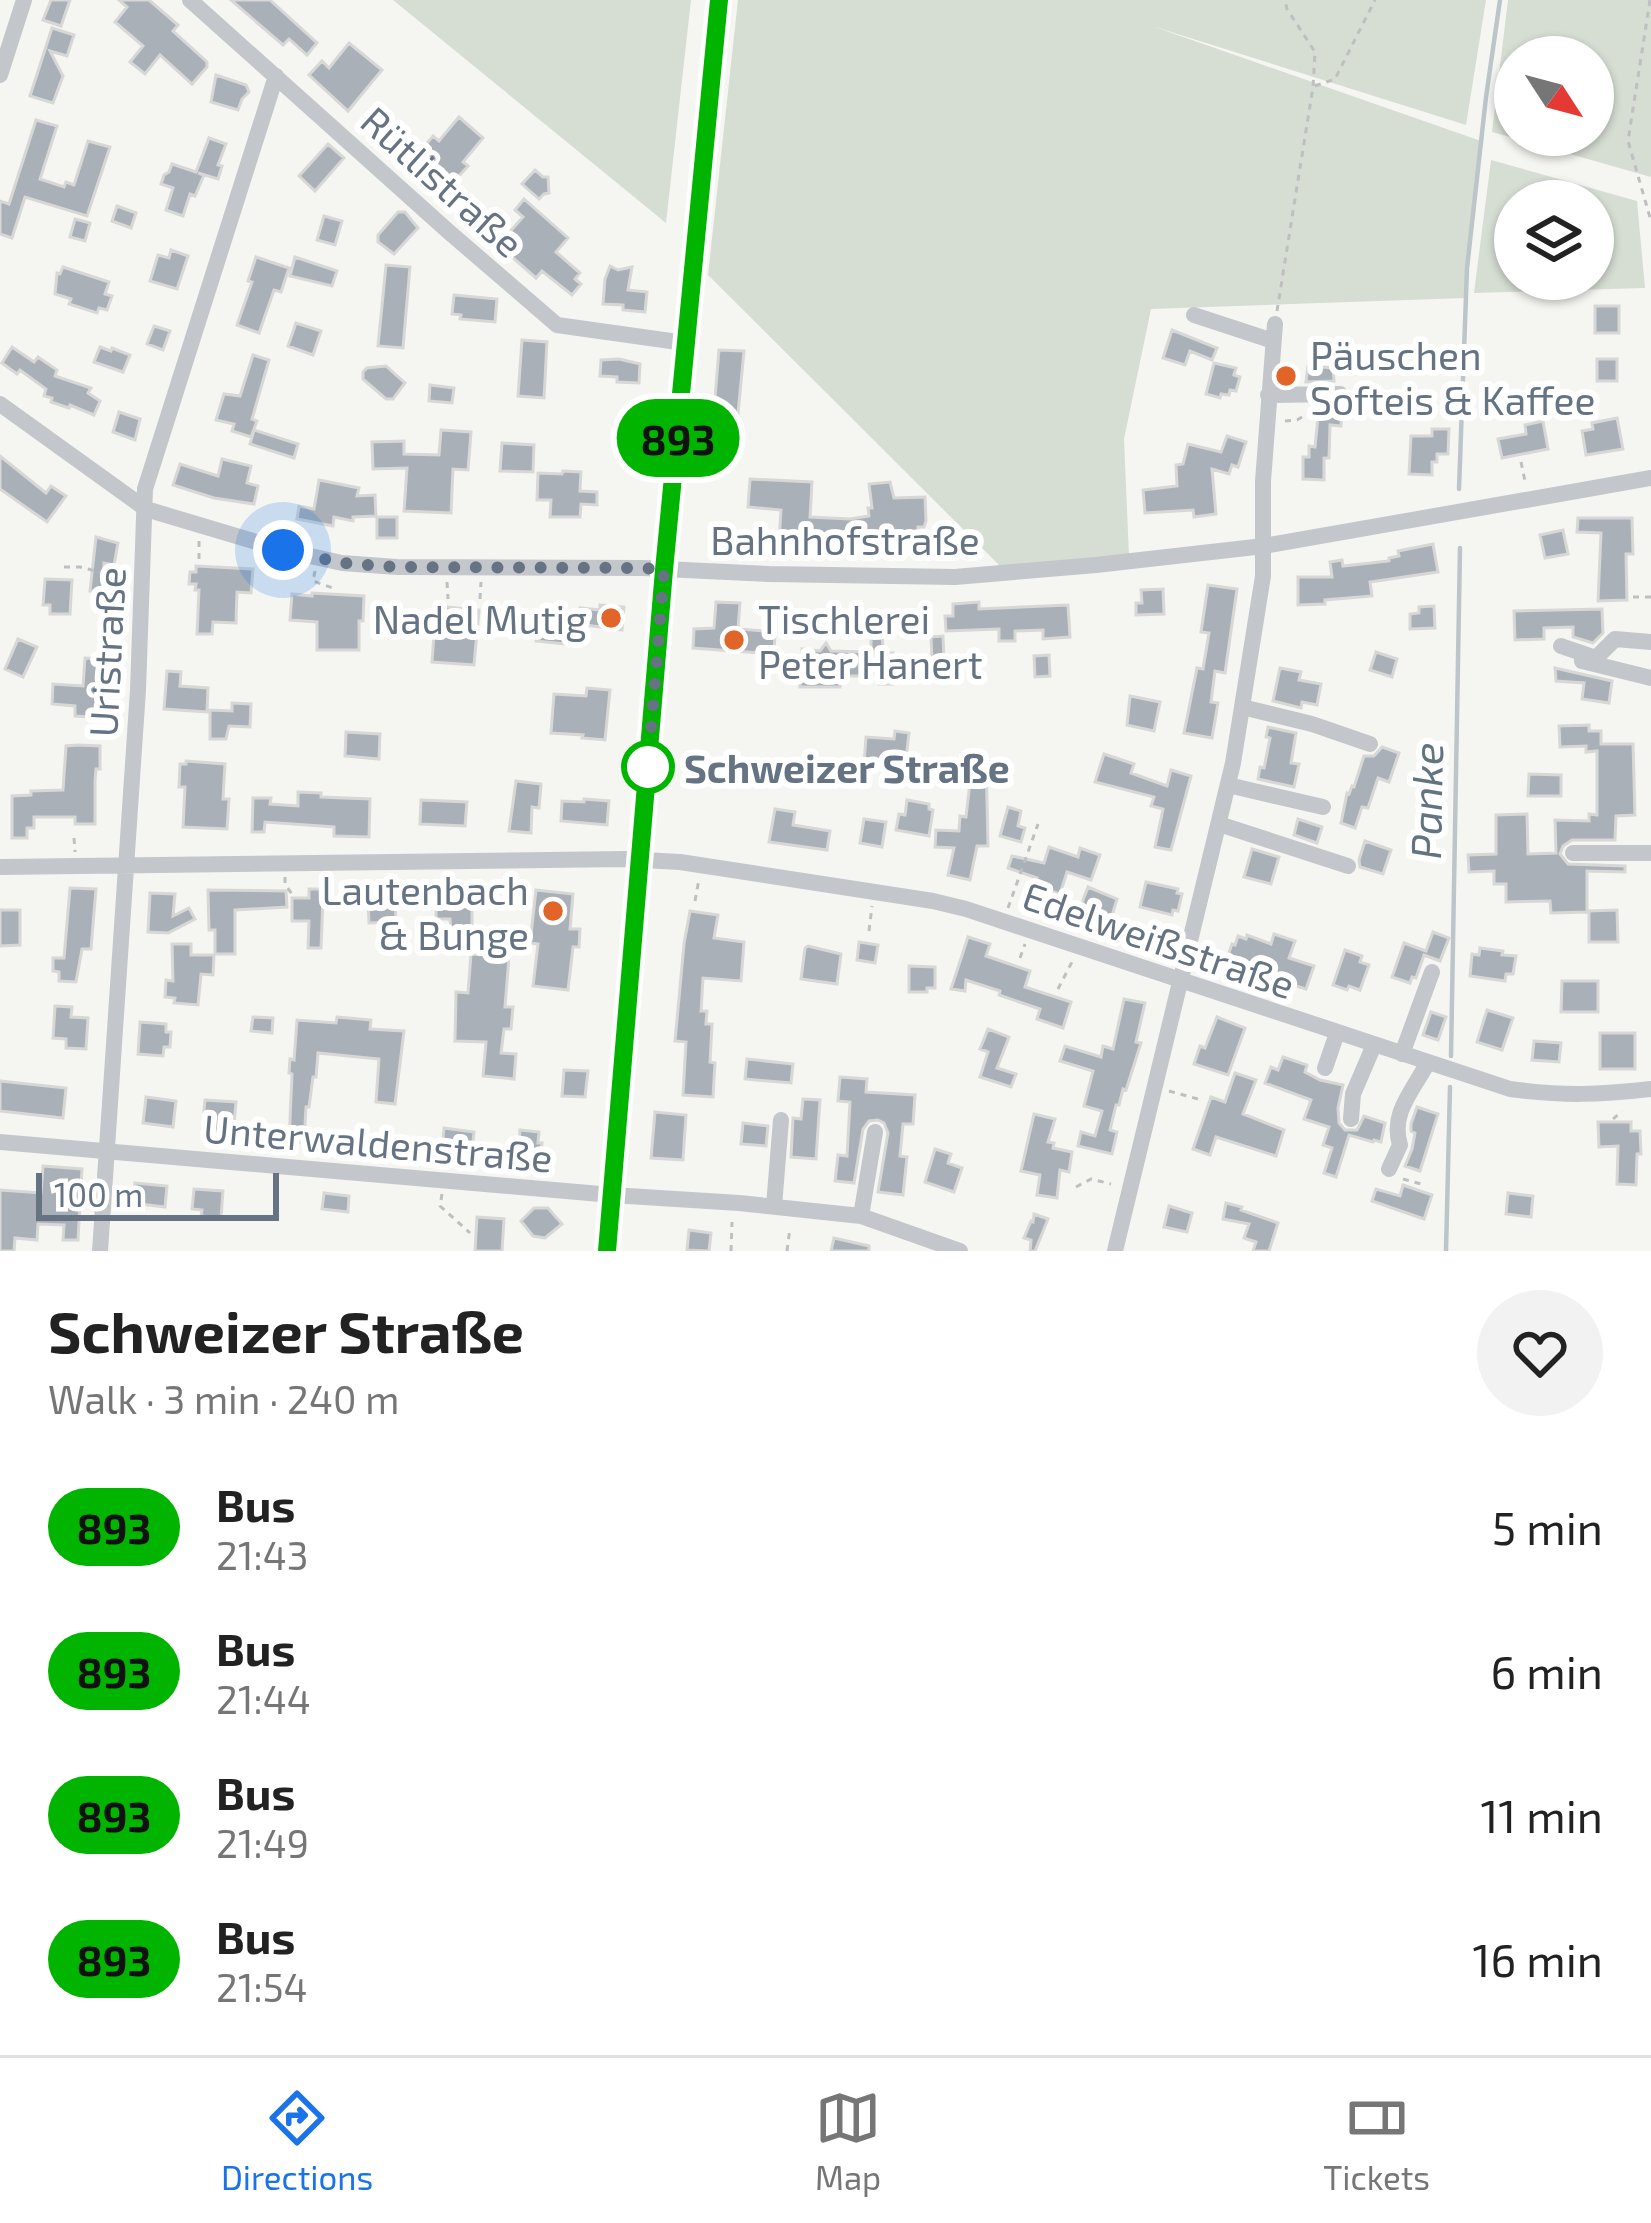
<!DOCTYPE html>
<meta charset="utf-8">
<style>
body{margin:0;font-family:"Exo 2",sans-serif;background:#f2f2f2;color:#222;height:100vh;display:flex;flex-direction:column;font-size:45px;white-space:nowrap}
*{box-sizing:border-box;margin:0}
p{font-size:39px;color:#767676}
.icon{flex:none;width:66px;height:66px;fill:none;stroke:currentColor;stroke-width:2;stroke-linecap:round;stroke-linejoin:round}
.map{position:relative;height:1251px;overflow:hidden}
.side{display:flex;flex-direction:column;background:#fff;flex:1}
.side>*{flex:none}
.badge{padding:0 24px;border-radius:39px;font-size:42px;line-height:78px}
.needle{width:78px;rotate:126deg}
.tools{position:absolute;left:1494px;top:36px;display:grid;gap:24px}
.tools a{display:grid;place-items:center;width:120px;height:120px;border-radius:50%;background:#fff;box-shadow:0 3px 9px #0004;font-size:60px}
.scale{position:absolute;left:36px;bottom:30px;width:243px;box-sizing:border-box;padding-left:12px;border:6px solid #657383;border-top:0;font-size:33px;line-height:42px;white-space:nowrap;color:#657383;-webkit-text-stroke:9px #fff;paint-order:stroke}
.you{position:absolute;width:60px;height:60px;margin:-30px;border:9px solid #fff;border-radius:50%;background:#1a73e8;box-shadow:0 0 0 18px #1a73e833}
.map>.badge{position:absolute;translate:-50% -50%;box-shadow:0 0 0 6px #fff}
.round{display:grid;place-items:center;flex:none;width:126px;height:126px;border-radius:63px;background:#f2f2f2}
.overview{display:flex;align-items:center;justify-content:space-between;height:204px;padding:0 48px}
h1{font-size:57px;font-weight:700;line-height:90px}
ul{padding:0;list-style:none}
li{display:flex;align-items:center;gap:36px;height:144px;padding:0 48px}
li div{flex:1}
li b{display:block;font-size:45px}
li em{font-style:normal}
li .badge{min-width:132px;font-weight:700;text-align:center}
.dock{display:flex;justify-content:space-around;align-items:center;height:168px;border-top:3px solid #e0e0e0;background:#fff;font-size:33px;color:#767676}
.dock a{display:grid;justify-items:center;gap:6px}
.dock .on{color:#1a73e8}
.map>svg:first-child{display:block}
</style>
<div class="map">
<svg width="1651" height="1251" viewBox="0 0 1651 1251">
<rect width="100%" height="100%" fill="#f5f6f2"/>
<path fill="#d6ddd3" fill-rule="evenodd" d="M393,0H691L666,223Z
M738,0H1486L1466,125L1152,26L1481,141L1466,298L1151,309L1124,439L1129,556L1006,572L708,275Z
M1508,0H1651V177L1492,132ZM1593,57V135H1515V57Z
M1491,160L1637,201L1645,288L1474,293ZM1515,201H1593V279H1515Z"/>
<g fill="none" stroke-linecap="round" stroke-linejoin="round">
<path stroke="#bcc5ca" stroke-width="4.5" d="M1459,489L1467,268L1486,97L1500,0
M1451,1056L1460,548
M1446,1251L1450,1087"/>
</g>
<path fill="#a9b0b7" stroke="#d7d7d5" stroke-width="3" d="M51,0H70L61,26L43,20Z
M119,0H149L178,25L173,31L207,62V67L192,84L160,55L145,74L130,62L143,46L115,22L127,7Z
M231,0H270L317,43L307,55L289,39L283,45Z
M52,28L74,35L67,56L50,51L63,76L53,103L30,96Z
M349,43L382,70L348,111L309,75L322,61L329,68Z
M216,75L246,85L249,92L242,99L238,110L211,102Z
M459,117L483,138L463,162L468,166L451,185L416,156L433,136L439,141Z
M36,120L57,126L40,179L64,187L66,182L74,185L88,141L110,147L87,216L25,197L12,238L0,234V201L9,204Z
M209,138L226,144L218,165L222,166L218,179L198,173L204,175L195,196L190,194L183,216L166,210L173,188L161,184L164,175L169,172L172,164L196,172Z
M328,144L344,158L315,191L299,176Z
M535,170L543,177H548L549,193L544,194L539,199L522,184Z
M524,199L568,238L556,252L580,273L575,279L581,284L572,295L542,271L536,278L503,249L505,247L500,243L523,217L515,210Z
M117,206L136,213L131,228L112,221Z
M398,212H405L418,228L394,254L378,242V235Z
M324,216L342,221L335,245L317,240Z
M75,219L90,223L85,241L70,237Z
M171,250L188,256L177,289L150,281L158,255L169,258Z
M256,257L289,268L281,292L274,290L259,333L237,325L252,282L248,281Z
M295,257L337,271L332,286L290,276Z
M386,265L410,267L403,348L378,346Z
M610,266L618,270L632,267L628,290L647,292L645,312L623,310V305L603,304L605,279Z
M63,267L109,282L105,294L112,296L107,310L99,308L97,313L69,304L71,299L55,294L57,273L60,274Z
M454,295L497,299L495,322L460,319L461,315L452,314Z
M1595,306H1619V333H1595Z
M296,323L321,331L313,355L288,346Z
M154,326L170,331L163,350L147,344Z
M1172,330L1217,348L1212,360L1190,351L1185,365L1163,358Z
M522,340L547,342L544,398L518,396Z
M12,347L34,362L38,357L57,370L55,376L91,388L88,393L100,401L94,415L70,405L69,408L51,402L52,398L44,396L46,389L20,370L17,374L2,363Z
M100,347L111,351L112,348L130,355L123,372L94,362Z
M719,350L744,351L737,424L713,422Z
M253,355L269,360L252,419L257,421L251,437L232,431L234,424L216,420L224,394L240,396Z
M619,359L640,364L639,383L617,382V377L600,376L601,360Z
M1597,359H1617V381H1597Z
M1214,363L1236,368L1234,375L1240,377L1236,391L1230,390L1229,395L1221,394L1220,398L1206,394Z
M386,366L405,383L393,399H386L363,379V372L367,368Z
M1308,366L1333,368L1334,381L1306,382Z
M430,385L454,388L452,403L429,401Z
M1319,407L1342,409L1341,426L1330,425L1329,458H1324V480L1303,479V457H1309V446L1315,447Z
M119,412L140,419L135,440L113,432Z
M1617,418L1623,449L1586,455L1582,431L1593,429L1592,423Z
M1543,421L1548,449L1502,458L1498,439L1526,434L1525,425Z
M1432,429H1449L1448,454H1437V462H1432V475L1409,474L1411,436H1432Z
M254,430L298,444L294,458L250,444Z
M441,430L471,432L468,470L453,469L451,513L404,511L407,468L373,469L372,442L404,441V454L439,455Z
M1227,436L1246,442L1238,467L1232,465L1229,474L1212,469L1216,514L1194,517L1193,510L1145,513L1143,490L1177,486L1176,465L1183,464L1188,444L1221,452Z
M502,443L534,445L533,472L500,471Z
M0,456L46,493L51,486L66,496L47,522L0,489Z
M222,459L251,466L247,483L258,486L254,504L214,498L173,485L180,464L218,476Z
M563,471L581,472L580,491L597,492V505L581,504L580,517H550L551,500H537L538,473L562,474Z
M750,479L812,482L810,517L850,519L869,516L868,508H872L869,484L890,482L894,498L925,497L926,521L924,527H918V547H912L913,552H897V542L852,545V541L795,539V542L779,541L781,510L748,507Z
M319,480L359,488L357,496L375,495L376,516L353,517V521L334,517L333,526L297,519L299,506L314,509Z
M377,517H397V538H377Z
M1578,518H1632L1633,554H1626L1627,600L1598,601L1601,533L1577,532Z
M1563,530L1568,554L1545,558L1540,535Z
M96,537L118,543L114,565L104,563L103,591H90Z
M1433,544L1438,572L1370,582L1372,596L1325,600V604L1298,605V577H1332L1330,562L1342,560L1343,566L1389,561V558L1399,556L1398,551Z
M196,566L253,569L251,593L237,592L236,623L213,622L212,634H197L199,590H195L196,584H189L190,572H196Z
M45,579L72,580L70,614H50V605H43Z
M1208,585L1237,589L1225,673L1215,671L1211,702L1218,703L1212,738L1184,733L1197,668L1203,669L1209,633L1201,632Z
M1163,589L1164,614L1136,615V603H1142L1141,590Z
M312,593L364,596L363,621H359V650H317V622L290,620L292,594L312,596Z
M716,602L740,603L738,629L775,632L774,654L693,648L694,629L714,628Z
M979,602V609L1068,605L1070,637L1043,639V630L1015,631V641H999V629L946,631L945,616H953V604Z
M600,605L624,607L622,630L578,624L580,608L600,610Z
M436,606L479,610L474,665L432,662Z
M1434,606L1435,628L1410,629V614L1419,613V607Z
M1602,609L1603,633L1593,643L1573,637V627L1544,628V639L1515,640L1514,611Z
M514,610L569,615L566,644L536,641L538,627L513,625Z
M871,626H882L883,653H893V684H879V676H841L840,687H800L802,649L820,651L826,643L831,651L871,652Z
M943,636L944,660H932L931,637Z
M18,639L37,647L23,677L5,669Z
M1376,652L1397,659L1392,677L1370,670Z
M1049,655L1050,676L1035,677L1034,656Z
M85,658L97,659V666H107L103,718L75,716V706L52,704L53,684L83,686Z
M1280,668L1301,672L1299,680L1321,684L1317,705L1302,702L1301,708L1273,701Z
M1555,668L1612,681L1609,703L1582,699L1584,683L1556,681Z
M167,671L181,672L180,686L208,688L207,712L164,709Z
M587,688L610,690L605,740L582,738L583,735L551,733L554,694L586,696Z
M1130,696L1160,702L1154,731L1127,725Z
M232,703L251,704L250,727L229,726L226,739H210V710L232,711Z
M1589,725V731H1601V744H1633L1635,815L1616,816L1615,840H1572L1563,846L1560,854L1568,864L1625,866V872L1587,871V912L1551,913L1550,901L1506,902V884H1494V871L1469,872L1468,855L1496,854V815L1527,814L1528,854L1556,853L1555,820L1589,821V814L1597,815V751L1586,752V746L1560,747L1559,726Z
M1268,727L1296,733L1291,763L1299,764L1294,787L1258,779L1260,767L1264,768L1270,738L1266,737Z
M895,731L909,733L906,759L890,758L889,766L864,764L866,737L894,739Z
M346,732L380,734L379,759L345,756Z
M78,745L100,746V769H96L95,781V824H75V817H34V828H27V838H12V796L31,795V791L63,790L66,746Z
M1382,747L1399,753L1389,782L1378,778L1368,808L1362,807L1355,828L1341,823L1347,793L1349,794L1352,786L1354,787L1364,756H1374Z
M1104,754L1134,764L1131,773L1167,786L1171,770L1191,776L1171,850L1155,847L1163,809L1151,806L1154,797L1095,782Z
M986,757L988,846H977L970,880L948,875L954,848L935,847L936,830L959,831L960,816L966,817L971,774L969,775V758Z
M186,761L225,764L223,799H229L227,829L183,827L185,787H179L180,764H186Z
M1529,774L1561,775V796H1528Z
M516,781L541,784L539,808L532,807L531,833L509,831Z
M298,792L321,793V797L370,799L369,837L334,836V827L265,822L264,832H252L253,798H271L270,804L298,806Z
M584,799L609,801L607,825L561,821L562,801L584,802Z
M421,800L467,802L465,826L420,824Z
M907,800L929,804V809L933,810L929,836L896,830L899,814L905,815Z
M1008,807L1021,811L1018,826L1025,828L1021,842L1000,836Z
M775,809L795,812L793,825L830,831L827,850L769,842Z
M864,819L886,822L882,847L860,843Z
M1298,819L1322,827L1317,843L1294,835Z
M1365,841L1391,850L1383,874L1360,867L1359,860Z
M1049,847L1078,857L1080,848L1100,855L1091,880L1067,872L1060,894L1034,886L1037,878L1008,868L1012,856L1044,863Z
M1252,849L1279,857L1271,884L1244,877Z
M1146,882L1178,889L1177,893L1182,894L1178,911L1173,910L1172,915L1140,907Z
M1088,887L1117,899L1111,919L1079,911Z
M70,888L96,889L91,949H82L76,982L59,981V972L53,971V958H64Z
M309,889H321L323,898L321,948H308L309,921H292V898H309Z
M208,890L286,891L287,907L235,910V954H215V930H209Z
M536,890L573,894L570,929H580L579,947H573L568,990L533,986L538,944L530,943Z
M150,893L175,894L173,916L189,908L195,919L168,933L148,932Z
M395,898L396,922L369,923L368,899Z
M451,899H472V932H451L450,919H436V902H451Z
M0,910H20V945L0,946Z
M1617,910L1618,942H1589V911Z
M690,911L718,915L714,938L744,942L741,981L703,978L701,1011H707L706,1024H712L710,1062L715,1063L713,1097L683,1095L686,1042L675,1041L684,944Z
M1433,932L1449,938L1440,961L1424,955L1416,978L1412,977L1410,983L1392,977L1404,943L1426,951Z
M1274,934L1295,941L1289,958L1314,966L1306,989L1272,979L1270,984L1224,967L1232,944L1235,945L1238,936L1246,939L1247,935L1271,944Z
M968,937L990,944L986,956L1030,971L1025,987L1071,1002L1063,1028L1037,1019L1040,1009L999,995L1000,991L966,980L965,991L951,989Z
M859,942L878,945L875,963L857,960Z
M172,944H191V955H214L213,975L201,974L198,1005L174,1003L175,998L165,997L166,980L173,981Z
M808,946L841,954L837,984L801,979L805,948Z
M1480,948L1503,951L1502,955L1516,956L1513,974H1506L1505,981L1470,976L1472,954L1479,955Z
M1345,950L1362,956L1360,962L1369,965L1360,990L1349,986L1347,990L1333,985Z
M471,954L509,957L505,1007H513L511,1029H504L501,1053L516,1054L514,1079L483,1076L486,1042L455,1041L456,992L468,993Z
M909,966L935,967V988H927V992H909Z
M1562,981H1598V1012H1561Z
M1124,999L1145,1003L1136,1042L1141,1043L1126,1090L1123,1089L1119,1105H1116L1110,1130L1117,1132L1112,1154L1078,1146L1081,1132L1095,1136L1102,1111L1084,1106L1093,1071L1060,1061L1065,1046L1101,1057L1103,1046L1113,1049Z
M55,1006L72,1007L71,1017L88,1018L86,1049L66,1048V1039L53,1038Z
M1487,1010L1513,1018L1502,1050L1477,1042Z
M1431,1012L1446,1017L1438,1040L1423,1035Z
M253,1017L273,1018L272,1033L251,1031Z
M337,1017L371,1020L370,1029L404,1031L395,1104L376,1102L379,1059L318,1053L316,1077H313L309,1107H306L304,1143L289,1142L292,1074L289,1073L290,1059L294,1060L297,1020L336,1023Z
M1217,1017L1245,1028L1228,1075L1194,1064L1200,1046L1205,1048Z
M140,1022L166,1024V1032H171L170,1047H164L163,1056L138,1054Z
M988,1029L1009,1037L997,1068L1016,1074L1011,1087L980,1077L988,1052L980,1049Z
M1600,1033H1635V1069H1600Z
M1534,1041L1561,1043L1559,1062L1532,1060Z
M1283,1057L1307,1065L1305,1072L1320,1080L1343,1085L1338,1108L1339,1123L1345,1130H1357L1364,1116L1385,1123L1381,1142L1374,1140L1373,1142L1349,1135L1336,1177L1324,1173L1332,1148L1323,1145L1329,1127L1304,1119L1311,1100L1265,1083L1271,1067L1278,1070Z
M747,1059L793,1064L791,1083L745,1079Z
M564,1070L588,1071L585,1097L562,1096Z
M1235,1073L1256,1080L1243,1114L1284,1130L1276,1156L1216,1137L1210,1155L1193,1149L1211,1097L1225,1102Z
M840,1077L867,1079L866,1092L915,1095L913,1124H903L900,1156L907,1157L903,1195L878,1192L888,1133L884,1123L878,1120L869,1121L863,1129L854,1183L835,1181L838,1155L847,1156L850,1102L838,1101Z
M0,1081L66,1088L63,1118L0,1111Z
M146,1097L176,1101L173,1127L143,1123Z
M803,1099L820,1100L816,1159L791,1157L793,1118L801,1119Z
M205,1100L236,1102L233,1133L202,1130Z
M1417,1107L1438,1114L1420,1171L1405,1166L1412,1149L1415,1133L1411,1131V1124Z
M655,1112L686,1115L683,1160L651,1158Z
M1034,1114L1055,1119L1048,1142L1054,1143L1053,1148L1072,1152L1069,1172L1060,1170L1057,1198L1037,1195L1040,1175L1021,1171Z
M1598,1122H1631V1131H1640L1641,1154H1637L1636,1185L1617,1184L1618,1146L1599,1147Z
M743,1123L768,1126L766,1146L741,1144Z
M444,1128L474,1132L472,1152L442,1149Z
M520,1130L539,1132L538,1143H542L540,1161L518,1159Z
M935,1149L951,1154L948,1163L962,1168L954,1192L925,1182Z
M43,1166L82,1169L78,1240H63L64,1225L38,1224L37,1240L15,1238L14,1251H0V1190L41,1193Z
M135,1183L167,1186L165,1207L132,1203Z
M1403,1185L1432,1195L1424,1219L1372,1201L1376,1189L1400,1196Z
M194,1189L223,1191L221,1218L201,1216L202,1210L192,1209Z
M324,1193L349,1196L348,1212L322,1209Z
M1508,1193L1533,1196L1531,1217L1506,1214Z
M1226,1203L1242,1207L1241,1210L1278,1223L1269,1251H1253L1256,1242L1244,1238L1249,1224L1223,1219Z
M1169,1206L1192,1213L1187,1232L1164,1227Z
M534,1208H548L562,1224L545,1238L533,1236L521,1221Z
M1034,1214L1048,1219L1035,1251H1030L1031,1240L1024,1238L1031,1221L1033,1222Z
M477,1217L504,1219L502,1251H475Z
M689,1230L711,1233L709,1251L687,1250Z
M834,1238L869,1246V1251H831Z"/>
<g fill="none" stroke-linecap="round" stroke-linejoin="round">
<defs>
<path id="major" d="M607,1251L664,570L719,0"/>
</defs>
<use href="#major" stroke="#b6babe" stroke-width="26"/>
<path stroke="#bdbfc1" stroke-width="3" stroke-dasharray="6 6" stroke-linecap="butt" d="M1650,0L1628,141L1651,221
M1315,86L1335,79L1375,0
M1277,311L1313,87L1315,52L1287,9L1285,0
M1285,421L1297,420L1309,413
M1521,462L1525,481
M199,559V539
M64,567H80L108,574L116,588L122,589
M315,571L313,581L333,588
M447,582L448,599
M1633,597H1651
M480,599L481,582
M74,838L75,852
M285,877V884L294,897
M695,901L699,879
M1008,908L1038,824
M869,931L872,906
M1020,958L1025,944
M1058,989L1073,960
M1169,1091L1198,1099
M1613,1119L1622,1111
M1403,1179L1421,1184
M1076,1187L1091,1179L1111,1184
M442,1194L440,1206L470,1233
M731,1251L732,1222
M787,1251L790,1228"/>
<path stroke="#c3c6ca" stroke-width="16" d="M190,0L449,232L557,325L685,343
M0,75L24,0
M1194,315L1273,341
M1268,395L1340,394
M0,404L146,509L283,550L342,563L397,567L643,568L769,574L955,577L1096,565L1264,546L1651,478
M1561,646L1596,658L1615,639L1651,642
M1582,661L1651,678
M1242,707L1312,724L1370,744
M1228,785L1323,807
M1219,824L1348,866
M1573,853H1651
M0,867L624,859L680,862L933,901L966,909L1510,1089C1563,1096 1599,1095 1651,1089
M1402,1054L1432,972
M1325,1068L1337,1033
M1351,1119L1353,1094L1374,1045
M0,1142L612,1195L739,1203L861,1216L960,1251
M1389,1169L1400,1145C1390,1113 1413,1091 1428,1062
M774,1206L781,1120
M861,1216L875,1132
M100,1251L138,690L145,489L276,76
M1115,1251L1233,763L1263,576V481L1275,324"/>
<use href="#major" stroke="#fff" stroke-width="21"/>
</g>
<g fill="none" stroke-linecap="round" stroke-linejoin="round">
<defs>
<path id="line" d="M607,1251L664,570L719,0"/>
</defs>
<use href="#line" stroke="#fff" stroke-width="27"/>
<use href="#line" stroke="#00b400" stroke-width="18"/>
<path stroke="#657383" stroke-width="12" stroke-dasharray="0 21.6" d="M283,550L342,563L397,567L643,568L664,570L648,767"/>
</g>
<g fill="#e16528" stroke="#fff" stroke-width="4.5">
<circle cx="1286" cy="376" r="12"/>
<circle cx="611" cy="618" r="12"/>
<circle cx="734" cy="640" r="12"/>
<circle cx="553" cy="911" r="12"/>
</g>
<circle fill="#fff" stroke="#00b400" stroke-width="6" cx="648" cy="767" r="24"/>
<g text-anchor="middle" dominant-baseline="central" stroke-width="12" stroke-linejoin="round" paint-order="stroke">
<g font-size="39" fill="#657383" stroke="#fff">
<text transform="translate(443 181) rotate(42)">Rütlistraße</text>
<text x="845" y="539">Bahnhofstraße</text>
<text transform="translate(106 652) rotate(-87)">Uristraße</text>
<text transform="translate(1159 939) rotate(19)">Edelweißstraße</text>
<text transform="translate(378 1142) rotate(5)">Unterwaldenstraße</text>
</g>
<g font-size="39" fill="#657383" stroke="#fff" text-anchor="start">
<text x="1310" y="354">Päuschen<tspan x="1310" dy="45">Softeis &amp; Kaffee</tspan></text>
<text x="587" y="618" text-anchor="end">Nadel Mutig</text>
<text x="758" y="618">Tischlerei<tspan x="758" dy="45">Peter Hanert</tspan></text>
<text x="529" y="889" text-anchor="end">Lautenbach<tspan x="529" dy="45">&amp; Bunge</tspan></text>
</g>
<g font-size="39" font-weight="bold" fill="#657383" stroke="#fff" text-anchor="start">
<text x="684" y="767">Schweizer Straße</text>
</g>
<g font-size="42" font-style="italic" fill="#61747f" stroke="#fff">
<text transform="translate(1425 801) rotate(-89)">Panke</text>
</g>
</g>
</svg>
<div class="tools">
<a><svg class="needle" viewBox="-14 -14 28 28"><path d="M0-13l5 13h-10z" fill="#e53935"/><path d="M0 13l5-13h-10z" fill="#767676"/></svg></a>
<a><svg class="icon" aria-label="layers" viewBox="0 0 24 24"><path d="M12 4l9 5-9 5-9-5zM3 14l9 5 9-5"/></svg></a>
</div>
<div class="scale">100 m</div>
<div class="you" style="left:283px;top:550px"></div>
<b class="badge" style="left:678px;top:438px;background:#00b400;color:#111">893</b>
</div>
<section class="side">
<div class="overview"><div><h1>Schweizer Straße</h1><p>Walk · 3 min · 240 m</p></div><a class="round"><svg class="icon" aria-label="heart" viewBox="0 0 24 24"><path d="M12 20l-8-8c-3-5 5-10 8-4 3-6 11-1 8 4z"/></svg></a></div>
<ul>
<li><span class="badge" style="background:#00b400;color:#111">893</span><div><b>Bus</b><p>21:43</p></div><em>5 min</em></li>
<li><span class="badge" style="background:#00b400;color:#111">893</span><div><b>Bus</b><p>21:44</p></div><em>6 min</em></li>
<li><span class="badge" style="background:#00b400;color:#111">893</span><div><b>Bus</b><p>21:49</p></div><em>11 min</em></li>
<li><span class="badge" style="background:#00b400;color:#111">893</span><div><b>Bus</b><p>21:54</p></div><em>16 min</em></li>
</ul>
</section>
<nav class="dock">
<a class="on"><svg class="icon" aria-label="directions" viewBox="0 0 24 24"><path d="M12 3l9 9-9 9-9-9zM9 14v-3h6M13 9l2 2-2 2"/></svg>Directions</a>
<a><svg class="icon" aria-label="map" viewBox="0 0 24 24"><path d="M3 6l6-2 6 2 6-2v14l-6 2-6-2-6 2zM9 4v14M15 6v14"/></svg>Map</a>
<a><svg class="icon" aria-label="tickets" viewBox="0 0 24 24"><path d="M3 7h18v10H3zM15 7v10"/></svg>Tickets</a>
</nav>
